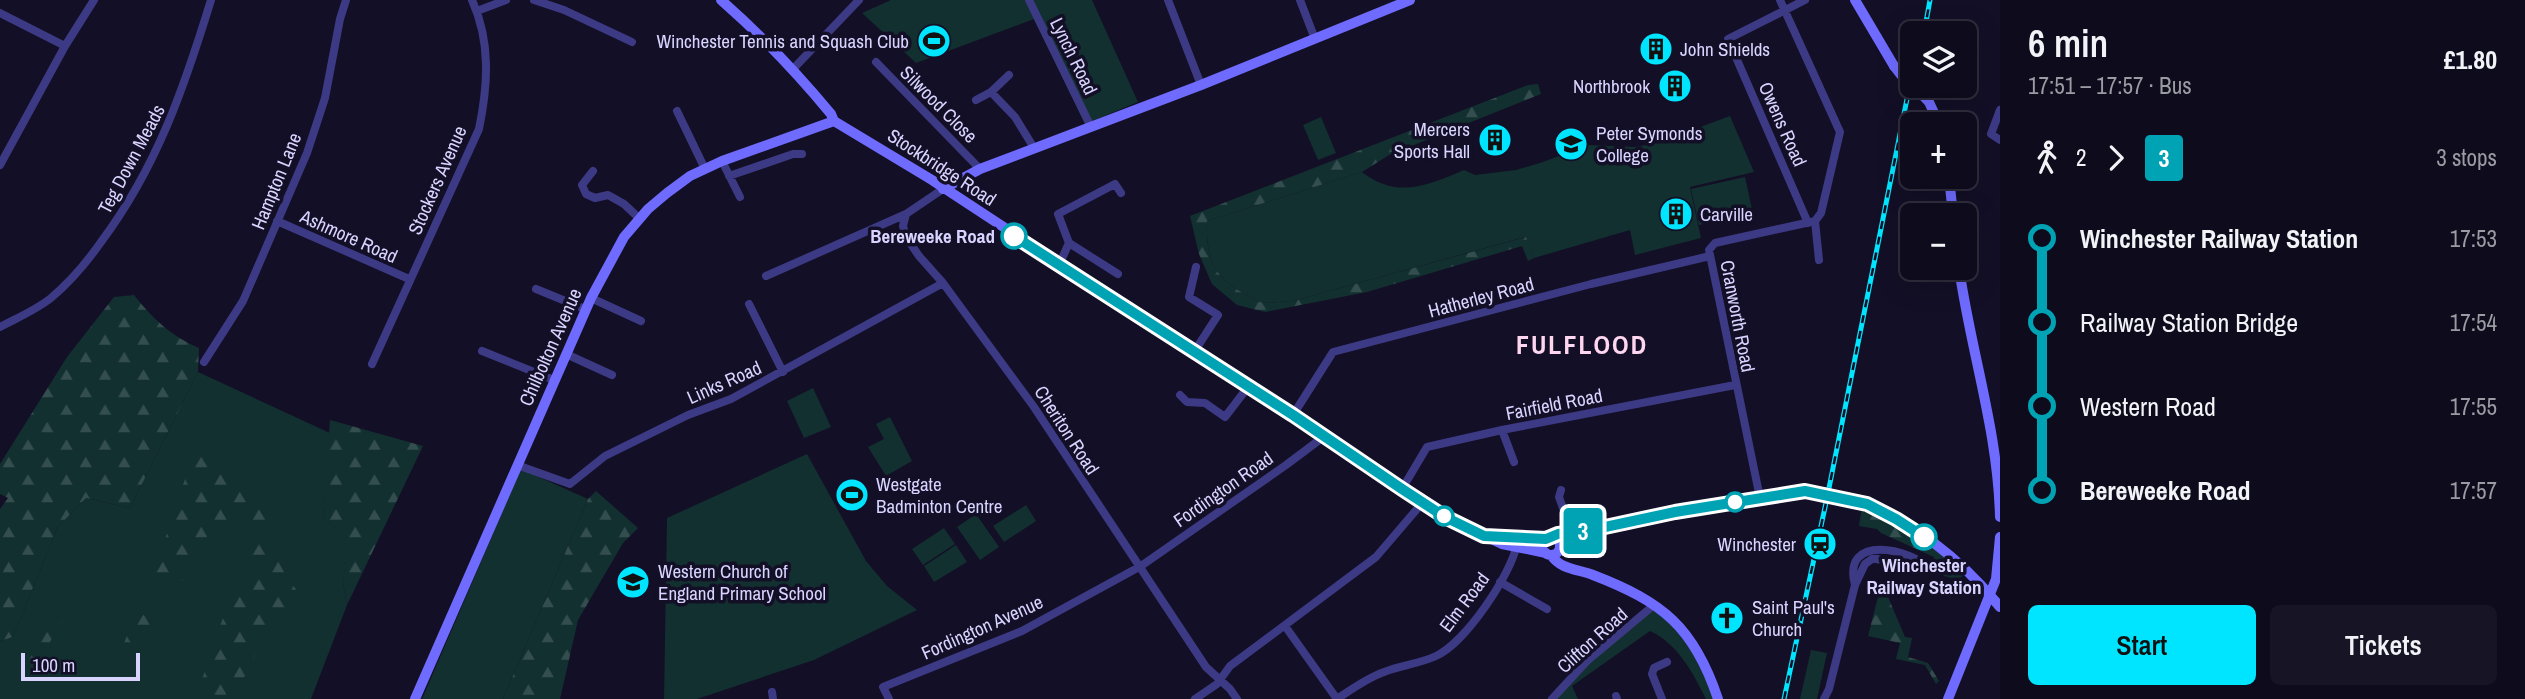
<!DOCTYPE html>
<meta charset="utf-8">
<style>
body{margin:0;font-family:"Archivo Narrow",sans-serif;background:#171425;color:#f1f3f6;height:100vh;display:flex;flex-direction:column;font-size:26px;white-space:nowrap}
*{box-sizing:border-box;margin:0}
p{font-size:23px;color:#9b9ba3}
.icon{flex:none;width:38px;height:38px;fill:none;stroke:currentColor;stroke-width:2;stroke-linecap:round;stroke-linejoin:round}
.map{position:relative;flex:1;overflow:hidden}
.panel{display:flex;flex-direction:column;background:#0e0b1c;width:525px}
.panel>*{flex:none}
.badge{padding:0 14px;border-radius:5px;font-size:24px;line-height:46px}
.tools{position:absolute;left:1900px;top:21px;display:grid;gap:14px}
.tools a{display:grid;place-items:center;width:77px;height:77px;border-radius:10px;background:#0e0b1c;box-shadow:0 7px 28px #0002,0 0 0 2px #2e2b3b;font-size:35px}
.scale{position:absolute;left:21px;bottom:18px;width:119px;box-sizing:border-box;padding-left:7px;border:4px solid #d9d4ff;border-top:0;font-size:19px;line-height:24px;white-space:nowrap;color:#d9d4ff;-webkit-text-stroke:5px #130f26;paint-order:stroke}
.map>.badge{position:absolute;translate:-50% -50%;box-shadow:0 0 0 4px #fff}
.legs{display:flex;align-items:center;gap:10px;height:77px;padding:0 28px;font-size:23px}
.legs p{margin-inline-start:auto}
.overview{display:flex;align-items:center;justify-content:space-between;height:119px;padding:0 28px}
h1{font-size:38px;font-weight:600;line-height:52px}
.button{display:flex;gap:14px;margin-top:auto;padding:14px 28px}
.button a{flex:1;height:80px;border-radius:10px;background:#00e5ff;color:#111;font-size:28px;font-weight:600;line-height:80px;text-align:center}
.button a+a{background:#171425;color:#f1f3f6}
ul{padding:0 28px;list-style:none}
li{display:flex;align-items:center;gap:24px;height:84px;font-size:26px}
li i{display:grid;place-items:center;width:10px;height:100%;margin:0 9px;background:currentColor}
li i::after{content:'';width:18px;height:18px;margin:-9px;border:5px solid;border-radius:50%;background:#0e0b1c}
li p{margin-inline-start:auto}
li:first-child i{background:linear-gradient(#0000 50%,currentColor 0)}
li:last-child i{background:linear-gradient(currentColor 50%,#0000 0)}
main{display:flex;flex:1;min-height:0}
.map>svg:first-child{display:block}
</style>
<main>
<div class="map">
<svg width="2000" height="699" viewBox="0 0 2000 699">
<defs>
<pattern id="forest-firs" width="22" height="20" patternUnits="userSpaceOnUse" patternTransform="scale(1.75)"><rect width="22" height="20" fill="#12302f"/><path d="M5 1l3.5 6h-7zM16 11l3.5 6h-7z" fill="#344d4e"/></pattern>
</defs>
<rect width="100%" height="100%" fill="#130f26"/>
<path fill="#12302f" d="M891,0H1092L1138,102L1085,124L1034,19L916,63L862,13Z
M1730,116L1754,172L1690,187L1701,238L1635,255L1630,230L1534,258L1525,237L1293,301C1283,301 1269,304 1260,302C1255,301 1249,296 1245,294C1212,276 1206,257 1207,221L1362,172C1397,199 1426,186 1464,170L1475,175L1516,170L1543,162L1587,145L1635,147L1657,143Z
M1321,117L1336,153L1318,160L1303,125Z
M1745,177L1753,214L1699,225L1691,189Z
M198,372L330,433L323,518L349,538L343,584L347,605L311,699H0V641L13,637L57,528L86,498L130,508Z
M813,388L831,427L804,438L787,401Z
M890,417L912,461L886,476L868,447L884,439L876,424Z
M807,454L866,561L887,586L917,610L814,660L697,699H664L667,518Z
M521,469L588,499L503,699H422Z
M1026,505L1036,521L1004,542L993,526Z
M976,514L999,547L980,560L957,527Z
M944,528L955,544L923,565L912,549Z
M956,545L967,562L934,582L924,566Z
M1653,609L1684,633L1715,699H1706C1693,673 1678,644 1650,631L1572,686L1578,699H1556L1590,661Z
M1811,650L1827,653L1817,699H1800Z"/>
<path fill="url(#forest-firs)" d="M1538,84L1541,94L1389,155L1362,172L1207,221C1206,257 1212,276 1245,294C1249,296 1255,301 1260,302C1269,304 1283,301 1293,301L1526,237L1534,258L1528,261L1522,246L1367,292L1265,312L1237,305L1212,284L1199,254L1190,216L1528,85Z
M134,295C152,318 172,337 199,348L198,372L130,508L86,498L57,528L13,637L0,641V509L8,498L0,494V464L67,357L114,297Z
M330,420L423,446L347,605L343,584L348,538L323,518Z
M208,452L220,456C231,480 252,495 265,518C274,534 274,554 283,570C289,582 299,589 301,603L277,618L269,628L233,699H196C206,668 215,636 228,606C236,588 253,567 253,546C253,527 233,521 218,520L213,524L194,564L184,580L169,582L156,575L155,558L165,539L188,470L194,460Z
M596,491L638,528L623,543L578,620L560,699H503L588,499Z
M1862,506L1910,529L1965,573L1959,580L1944,576L1933,563L1934,557L1881,533L1877,529L1859,526Z
M1879,593L1888,597L1905,637L1912,638L1908,657L1928,663L1939,681L1936,684L1925,665L1896,659L1900,643L1868,636Z
M145,614L153,618L137,655L124,665L119,660C124,643 129,623 145,614Z
M59,617L63,620L16,699H8L48,625Z"/>
<g fill="none" stroke-linecap="round" stroke-linejoin="round">
<path stroke="#312d47" stroke-width="10" stroke-dasharray="10 5" stroke-linecap="butt" d="M1809,492L1851,499"/>
<path stroke="#3d3a85" stroke-width="8" d="M534,0L564,10L632,42
M1029,0L1091,127
M1168,0L1201,85
M1300,0L1315,39
M1780,0L1840,132L1821,213L1815,221L1819,260
M1805,0L1728,39L1808,223
M477,11L506,0
M0,13L65,46
M876,62L980,169
M793,69L859,0
M991,92L1009,75
M976,100L991,92L1015,117L1034,148
M2000,110L1991,134L2000,140
M677,111L705,169
M722,161L740,197
M0,165L65,46L94,0
M593,171L582,185L586,194L595,198L608,195L624,204L640,219
M729,176L793,154H802
M943,189L906,214L903,226L906,237L919,256L943,283L1034,407L1206,667L1230,689L1237,699
M277,221L409,279
M1069,243L1118,274
M1059,265L1069,243L1058,214L1115,184L1121,193
M766,276L906,214
M536,289L585,309
M591,298L641,321
M749,304L783,372
M0,327C17,318 36,310 51,298C70,282 87,262 101,242C157,167 184,88 211,0
M482,351L554,380
M1194,352L1218,315L1189,297L1196,267
M566,354L612,375
M204,362L243,301L307,153L325,98L340,19L346,0
M372,364L479,129C488,85 491,42 472,0
M1180,395L1187,402L1205,403L1225,417L1248,387
M1293,415L1333,352L1591,284L1710,256
M1502,430L1514,462
M517,465L570,484L605,456L688,415L731,399L943,283
M1402,489L1427,447L1502,430L1735,385
M1561,490L1559,497L1572,533
M1760,498L1709,250L1715,243L1815,221
M1500,582L1547,609
M1855,585C1841,533 1911,548 1931,570
M1285,626L1337,699
M772,692L773,699
M1616,696L1617,699
M889,699L883,687L1022,631L1141,566L1286,465L1318,441L1322,436
M1195,699L1217,684L1230,666L1376,557L1423,502
M1337,699C1352,689 1367,678 1384,672C1401,665 1419,664 1436,656C1465,643 1511,575 1517,544
M1552,699L1587,661L1654,605
M1662,699L1652,674L1654,668L1667,662
M1824,699L1829,689L1855,585L1865,564L1872,559H1877L1920,570H1931"/>
<path stroke="#6f6bff" stroke-width="10" d="M721,0C761,35 797,73 831,114L834,121L932,180L1445,517L1502,544L1546,553
M1855,0L1894,66
M1914,86L1929,102L1939,124
M1949,177L1953,215
M943,189L980,169L1201,85L1410,0
M1959,268C1971,352 1998,431 2000,517
M1851,499C1910,518 1962,560 2000,607
M1495,537L1546,539
M1542 546a9 9 0 1 1 18 0a9 9 0 1 1-18 0Z
M1550,538L1558,534L1591,530L1709,506L1785,493L1809,492
M1551,555C1561,570 1578,569 1593,575C1663,602 1694,627 1718,699
M415,699L591,298L624,237L648,209L667,193L690,176L722,161L834,121
M1948,699L1996,579L2000,537"/>
<defs>
<path id="rail" d="M1924,33L1930,0
M1784,699L1827,498L1913,69"/>
</defs>
<use href="#rail" stroke="#00e5ff" stroke-width="5"/>
<use href="#rail" stroke="#130f26" stroke-width="2.5" stroke-dasharray="8" stroke-linecap="butt"/>
<path stroke="#6f6bff" stroke-width="10" d="M1894,66L1901,75L1913,85"/>
</g>
<g fill="none" stroke-linecap="round" stroke-linejoin="round">
<defs>
<path id="line-1" d="M1014,236L1293,415L1402,489L1445,517L1484,536L1546,539L1558,534L1591,530L1675,512L1805,491L1867,504L1896,519L1924,537"/>
</defs>
<use href="#line-1" stroke="#fff" stroke-width="16"/>
<use href="#line-1" stroke="#00a3b4" stroke-width="10"/>
</g>
<defs>
<symbol id="stadium-disc" viewBox="-11 -11 22 22"><circle r="9.5" fill="#00e5ff" stroke="#130f26"/><path d="M0-5a6.5 5 0 1 0 0 10a6.5 5 0 1 0 0-10ZM-3.5-1.8h7v3.6h-7Z" fill="#111"/></symbol>
<symbol id="building-disc" viewBox="-11 -11 22 22"><circle r="9.5" fill="#00e5ff" stroke="#130f26"/><path d="M-4-6H4V6H1V3H-1V6H-4ZM-2.5-4.3h1.7v1.8h-1.7ZM.8-4.3h1.7v1.8H.8ZM-2.5-1h1.7V.8h-1.7ZM.8-1h1.7V.8H.8Z" fill="#111"/></symbol>
<symbol id="university-disc" viewBox="-11 -11 22 22"><circle r="9.5" fill="#00e5ff" stroke="#130f26"/><path d="M0-5L7-2L0 1L-7-2ZM-4 1L0 2.5L4 1V4Q0 6-4 4Z" fill="#111"/></symbol>
<symbol id="station-disc" viewBox="-11 -11 22 22"><circle r="9.5" fill="#00e5ff" stroke="#130f26"/><path d="M-3-6H3Q5-6 5-4V2Q5 4 3 4L4.5 6H3L1.5 4h-3L-3 6H-4.5L-3 4Q-5 4-5 2V-4Q-5-6-3-6ZM-3.5-4v3h7v-3ZM-3.5 1v1.5H-2V1ZM2 1v1.5H3.5V1Z" fill="#111"/></symbol>
<symbol id="school-disc" viewBox="-11 -11 22 22"><circle r="9.5" fill="#00e5ff" stroke="#130f26"/><path d="M0-5L7-2L0 1L-7-2ZM-4 1L0 2.5L4 1V4Q0 6-4 4Z" fill="#111"/></symbol>
<symbol id="church-disc" viewBox="-11 -11 22 22"><circle r="9.5" fill="#00e5ff" stroke="#130f26"/><path d="M-1.2-6h2.4v3.5h3.3v2.4h-3.3V6h-2.4V-.1h-3.3v-2.4h3.3Z" fill="#111"/></symbol>
</defs>
<g fill-rule="evenodd">
<use href="#stadium-disc" x="915" y="22" width="38" height="38"/>
<use href="#building-disc" x="1637" y="30" width="38" height="38"/>
<use href="#building-disc" x="1656" y="67" width="38" height="38"/>
<use href="#building-disc" x="1476" y="121" width="38" height="38"/>
<use href="#university-disc" x="1552" y="125" width="38" height="38"/>
<use href="#building-disc" x="1657" y="195" width="38" height="38"/>
<use href="#stadium-disc" x="833" y="476" width="38" height="38"/>
<use href="#station-disc" x="1801" y="525" width="38" height="38"/>
<use href="#school-disc" x="614" y="563" width="38" height="38"/>
<use href="#church-disc" x="1708" y="599" width="38" height="38"/>
</g>
<g fill="#fff" stroke="#00a3b4" stroke-width="3.5">
<circle cx="1014" cy="236" r="12"/>
<circle cx="1735" cy="502" r="9"/>
<circle cx="1444" cy="516" r="9"/>
<circle cx="1924" cy="537" r="12"/>
</g>
<g text-anchor="middle" dominant-baseline="central" stroke-width="7" stroke-linejoin="round" paint-order="stroke">
<g font-size="19" fill="#d9d4ff" stroke="#130f26" text-anchor="start">
<text x="909" y="41" text-anchor="end">Winchester Tennis and Squash Club</text>
<text x="1680" y="49">John Shields</text>
<text x="1650" y="86" text-anchor="end">Northbrook</text>
<text x="1470" y="129" text-anchor="end">Mercers<tspan x="1470" dy="22">Sports Hall</tspan></text>
<text x="1596" y="133">Peter Symonds<tspan x="1596" dy="22">College</tspan></text>
<text x="1700" y="214">Carville</text>
<text x="876" y="484">Westgate<tspan x="876" dy="22">Badminton Centre</tspan></text>
<text x="1796" y="544" text-anchor="end">Winchester</text>
<text x="658" y="571">Western Church of<tspan x="658" dy="22">England Primary School</tspan></text>
<text x="1752" y="607">Saint Paul's<tspan x="1752" dy="22">Church</tspan></text>
</g>
<g font-size="19" fill="#d9d4ff" stroke="#130f26">
<text transform="translate(1074 56) rotate(64)">Lynch Road</text>
<text transform="translate(939 104) rotate(45)">Silwood Close</text>
<text transform="translate(1783 124) rotate(66)">Owens Road</text>
<text transform="translate(131 159) rotate(-62)">Teg Down Meads</text>
<text transform="translate(942 167) rotate(33)">Stockbridge Road</text>
<text transform="translate(437 180) rotate(-66)">Stockers Avenue</text>
<text transform="translate(276 181) rotate(-68)">Hampton Lane</text>
<text transform="translate(349 236) rotate(24)">Ashmore Road</text>
<text transform="translate(1481 297) rotate(-15)">Hatherley Road</text>
<text transform="translate(1738 316) rotate(79)">Cranworth Road</text>
<text transform="translate(550 347) rotate(-66)">Chilbolton Avenue</text>
<text transform="translate(724 382) rotate(-24)">Links Road</text>
<text transform="translate(1554 404) rotate(-11)">Fairfield Road</text>
<text transform="translate(1067 430) rotate(57)">Cheriton Road</text>
<text transform="translate(1223 489) rotate(-35)">Fordington Road</text>
<text transform="translate(1464 602) rotate(-53)">Elm Road</text>
<text transform="translate(982 627) rotate(-24)">Fordington Avenue</text>
<text transform="translate(1592 640) rotate(-42)">Clifton Road</text>
</g>
<g font-size="19" font-weight="bold" fill="#d9d4ff" stroke="#130f26" text-anchor="end">
<text x="995" y="236">Bereweeke Road</text>
<text x="1924" y="565" text-anchor="middle">Winchester<tspan x="1924" dy="22">Railway Station</tspan></text>
</g>
<g font-size="26" font-weight="bold" letter-spacing="2" fill="#ffd6f0" stroke="#130f26">
<text x="1582" y="344">FULFLOOD</text>
</g>
</g>
</svg>
<div class="tools">
<a><svg class="icon" aria-label="layers" viewBox="0 0 24 24"><path d="M12 4l9 5-9 5-9-5zM3 14l9 5 9-5"/></svg></a>
<a>+</a>
<a>−</a>
</div>
<div class="scale">100 m</div>
<b class="badge" style="left:1583px;top:531px;background:#00a3b4;color:#fff">3</b>
</div>
<section class="panel">
<div class="overview"><div><h1>6 min</h1><p>17:51 – 17:57 · Bus</p></div><b>£1.80</b></div>
<div class="legs"><svg class="icon" aria-label="walk" viewBox="0 0 24 24"><circle cx="13" cy="4" r="2"/><path d="M13 8l-2 6 4 7M11 14l-3 7M7 12l3-4h3l4 4"/></svg>2<svg class="icon" aria-label="forward" viewBox="0 0 24 24"><path d="M9 5l7 7-7 7"/></svg><b class="badge" style="background:#00a3b4;color:#fff">3</b><p>3 stops</p></div>
<ul>
<li><i style="color:#00a3b4"></i><b>Winchester Railway Station</b><p>17:53</p></li>
<li><i style="color:#00a3b4"></i><span>Railway Station Bridge</span><p>17:54</p></li>
<li><i style="color:#00a3b4"></i><span>Western Road</span><p>17:55</p></li>
<li><i style="color:#00a3b4"></i><b>Bereweeke Road</b><p>17:57</p></li>
</ul>
<div class="button"><a>Start</a><a>Tickets</a></div>
</section>
</main>
